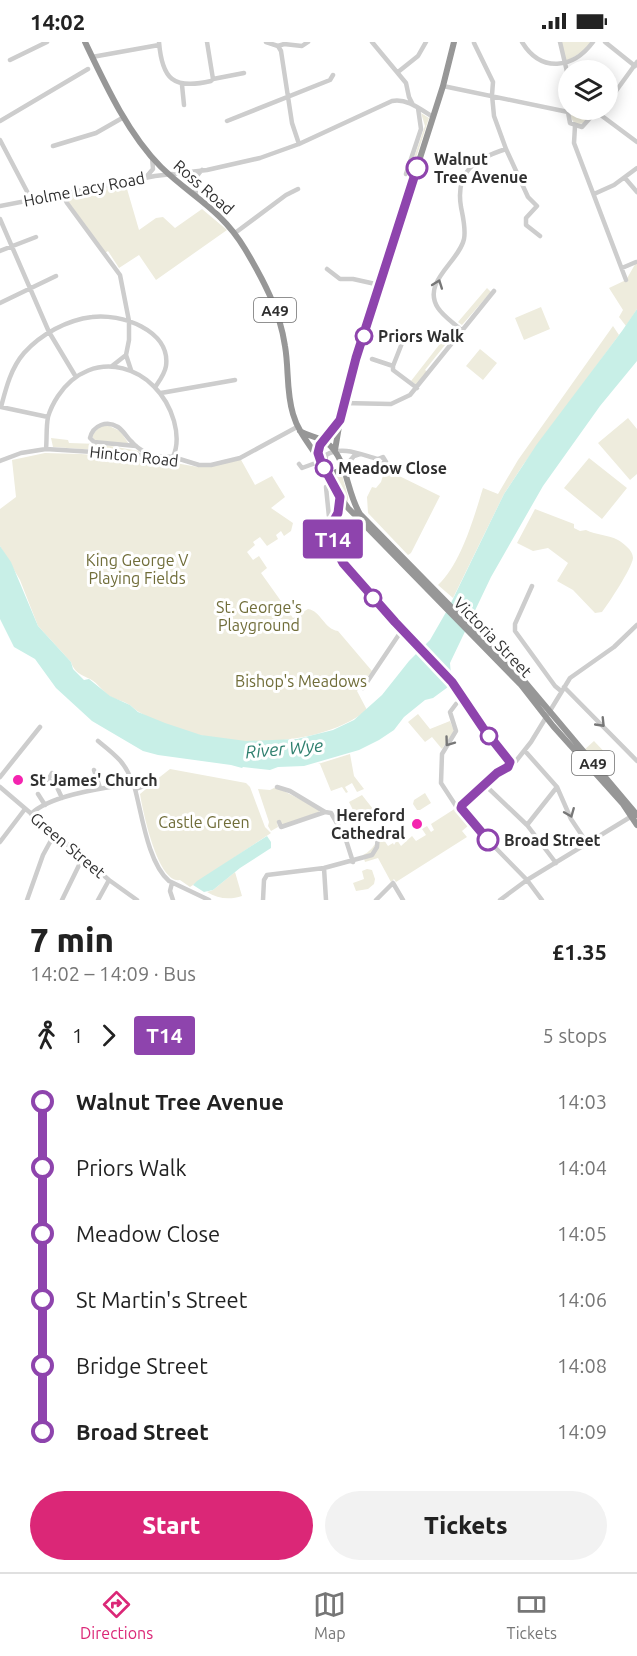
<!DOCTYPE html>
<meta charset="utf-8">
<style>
body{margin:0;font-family:Ubuntu,sans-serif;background:#f2f2f2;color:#222;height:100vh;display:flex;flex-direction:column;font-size:22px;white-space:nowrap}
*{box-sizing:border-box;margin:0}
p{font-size:20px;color:#767676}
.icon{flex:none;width:33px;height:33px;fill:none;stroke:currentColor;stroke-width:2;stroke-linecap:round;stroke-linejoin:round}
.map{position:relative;height:858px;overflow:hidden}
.sheet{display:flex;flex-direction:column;background:#fff;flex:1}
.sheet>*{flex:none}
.badge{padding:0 12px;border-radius:4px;font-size:21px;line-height:39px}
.controls{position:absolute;left:558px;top:18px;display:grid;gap:12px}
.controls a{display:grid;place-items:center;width:60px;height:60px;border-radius:50%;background:#fff;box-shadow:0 3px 15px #0003;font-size:30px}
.map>.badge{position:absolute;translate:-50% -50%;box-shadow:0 0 0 3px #fff}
.legs{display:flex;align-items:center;gap:9px;height:66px;padding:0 30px;font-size:20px}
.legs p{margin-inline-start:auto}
.summary{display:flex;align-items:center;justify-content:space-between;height:102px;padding:0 30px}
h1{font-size:33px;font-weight:800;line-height:45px}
.action{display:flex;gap:12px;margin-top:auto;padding:12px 30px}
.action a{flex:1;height:69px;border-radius:36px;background:#db2777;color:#fff;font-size:24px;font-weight:800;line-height:69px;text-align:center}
.action a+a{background:#f2f2f2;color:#222}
ul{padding:0 30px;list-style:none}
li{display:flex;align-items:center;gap:21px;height:66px;font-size:22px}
li i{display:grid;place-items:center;width:9px;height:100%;margin:0 8px;background:currentColor}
li i::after{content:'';width:15px;height:15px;margin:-8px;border:4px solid;border-radius:50%;background:#fff}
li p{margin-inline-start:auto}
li:first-child i{background:linear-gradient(#0000 50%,currentColor 0)}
li:last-child i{background:linear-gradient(currentColor 50%,#0000 0)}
.status{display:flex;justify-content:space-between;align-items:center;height:42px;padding:0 30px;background:#fff;direction:ltr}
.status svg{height:16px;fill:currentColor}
.dock{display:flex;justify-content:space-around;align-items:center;height:84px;border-top:2px solid #e0e0e0;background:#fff;font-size:16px;color:#767676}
.dock a{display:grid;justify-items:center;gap:3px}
.dock .on{color:#db2777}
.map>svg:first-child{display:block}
</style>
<div class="status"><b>14:02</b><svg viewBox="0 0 49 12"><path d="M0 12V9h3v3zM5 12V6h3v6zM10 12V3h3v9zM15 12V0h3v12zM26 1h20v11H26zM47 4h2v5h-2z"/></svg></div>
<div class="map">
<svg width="637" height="858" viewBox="0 0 637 858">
<rect width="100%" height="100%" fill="#fff"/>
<path fill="#eeecdd" d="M560,0H593L590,5L565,20Z
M571 74a8 8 0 1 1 16 0a8 8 0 1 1-16 0Z
M421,71L429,76L410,134L408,133L425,84Z
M125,140L139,188L156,176L163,175L175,186L202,167L227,188L156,238L139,213L119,226L108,209L105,211L62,151Z
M637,219V267L626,284L619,275L623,268L609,246L626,238Z
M487,246L491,250L462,283L458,280Z
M541,265L550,287L524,298L515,276Z
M613,284L619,293L523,423L504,452L453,556L438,543C461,522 474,475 483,446L498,452L518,418Z
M453,285L457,288L425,328L428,330L417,343L411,339Z
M480,307L497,321L483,338L466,324Z
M628,376L637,387V432L630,438L598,401Z
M107,383L120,389L129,402L94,398L92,394L99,385Z
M51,396L68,398L69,401L99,402L139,409V411L53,405Z
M45,411L81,412L164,419L198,425L240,416L255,443L272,434L285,455L271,466L293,481L291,489L284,494L281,489L276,493L278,497L267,504L260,495L253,500L255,503L247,510L253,518L259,514L267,526L261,531L293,576L308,567C321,569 324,587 338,589L372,629L357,649L367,668C324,703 238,707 186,689C171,684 153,679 139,670C135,668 132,664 128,662C123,659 117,658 111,655C103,650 98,641 90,637C81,633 74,630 71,620L38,584L20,538L0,504V467L16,455L12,418Z
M589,416L627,446L602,477L564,446Z
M385,427L440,454L411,511L408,513L368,471L367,455L372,445L376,446L381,440Z
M342,433L348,455V460L334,435Z
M535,467L574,482V486L580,489L586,488C596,493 609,493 618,498C623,501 633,508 633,516C632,526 609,561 602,570L595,571L573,548L557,539L568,521L548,506L533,509L517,501Z
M418,672L430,687L450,679L454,689L442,707L432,695L425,700L408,680Z
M594,699L612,718L603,727L584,708Z
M350,712L354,734L364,747L357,750L352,741L345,745L348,750L346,751L342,745L331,749L320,722H318Z
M170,727L246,741L250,745L265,785L271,791L190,845L180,838C158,842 143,770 140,752L146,747L158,742L156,738Z
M276,745L319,767V770L282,783L277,780L278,785L271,789L268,784L269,780L258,747L270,748Z
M425,751L431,761L420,768H417L413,762L414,758Z
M362,753L373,767L357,776L349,760Z
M456,766L469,783L462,789L467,795L396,840L394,837L391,840L378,816L365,820L363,813C376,807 378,793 389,785L393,792H389L384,798L388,804L393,801L394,803L397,798L401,804L412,794L416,799L426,793L422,787L427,784L431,790L434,788L431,782Z
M367,827L372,828L375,837L374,842L368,847L356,849L353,841L364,837L362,829Z
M235,830L242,854C230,858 218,857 207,850L213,848Z"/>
<path fill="#c8efe7" d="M637,267V319L600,364L543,444L491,535L450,621L451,633L448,645L433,656L425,658L404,675L394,688L379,698L359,708L304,724L278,725L270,728L243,725L242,726L231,723L158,713L143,709L92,679L56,646L35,617L14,605L0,577V504L11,520L38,584L71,620L73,627L84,638L89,637L110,654L130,663L138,670L165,681L201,693L246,699L297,697L333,688L354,678L382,653L409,619L430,598L449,565L504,452L537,402L622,289Z
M267,794L271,800V806L240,826L213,848L204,850L193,843L197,839Z"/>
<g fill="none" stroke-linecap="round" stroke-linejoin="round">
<path stroke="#cdcdcd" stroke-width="4.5" d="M159,0C162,37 173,48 211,39L213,37L207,0
M266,0L278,4
M372,0L406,41L409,55L413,63
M522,0C541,31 573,27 593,0
M560,0L568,34
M605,0L635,24
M474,1L493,40L492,53L494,74L506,107L528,155L537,164L526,176V183L540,194
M278,4L281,9L292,81L299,102
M278,4L284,2L302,4L308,0
M92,15L159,3
M10,18L47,0
M398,30L418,14L426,0
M213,37L244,31
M182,43L184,63
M443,44L568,70
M608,60L637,20
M568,70L570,81L582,85L590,76L588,68
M598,71L637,100
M0,79L88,27
M227,79L330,38L333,33
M575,84L574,101L626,238
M0,98L31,157
M53,104L96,91L124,75
M406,132L421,87L418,66
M147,134L153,127L152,115
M625,136L637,150
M62,151L67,161L120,233L129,279V298L126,313L131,328
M594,152L614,143L637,126
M197,154C193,143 193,137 202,128
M0,164L155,134L207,128L260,116L299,102L392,59C407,56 420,67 433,75
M0,177L49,290L76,335
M235,191L286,153L298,147
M0,209L36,195
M622,226L636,220
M327,227L340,237H353L380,243
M0,261L56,234
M461,288C454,281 444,275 438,266C421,240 459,220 464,197C466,187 463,175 461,165C455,129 475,117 506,107
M406,291L393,324V328L417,346
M372,317L393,324
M112,324L126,313
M161,351L235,338
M343,361L391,362L410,353L494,249
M1,365C6,346 11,326 24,311C41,292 67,278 92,275C120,271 171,288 166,324C165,331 160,338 156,344
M1,365L48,375
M136,404L94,400L90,396C93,383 107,378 118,385C124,389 127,396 132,400C135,404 140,407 144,410V414
M46,407C47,397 46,385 48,375C50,368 54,360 58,354C92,303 158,323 174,379C177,390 178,404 173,415
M0,419L21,411L46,407L173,415L199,423H211L240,416L297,385
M299,422L302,426L321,419
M343,427L354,414L360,412
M325,428L326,413C342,403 362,413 378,417L383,415L386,420L380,422L378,417
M326,445L329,475L333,480
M340,455C340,465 337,470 334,478C326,496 340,517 349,531L452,640L483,686L510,720
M532,544L515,582V589L555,644L561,649
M564,645L637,719
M363,646L402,588
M456,662L450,670L456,689L442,712L441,741L456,764L461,766L479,789L527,838L542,858
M98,699C113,711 128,722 132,742
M525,709L557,745L571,777L587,801
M510,720L516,719L531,700L570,636L614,605L637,583
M94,728L100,746
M0,735L40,685
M55,741L59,735L52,731L48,738L55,741L62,756
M485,743L527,783L556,821
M0,745L109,838L137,858
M277,745L290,749L325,770L331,771L345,795L353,820
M135,747C142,773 148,821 169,839L209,858
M135,747L144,744
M38,752L45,763
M461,766L463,761L497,731L508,725L510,720
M31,772C50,753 104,746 129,742H133L135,747
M279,780L281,785L325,770
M527,783L557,745
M0,800L25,767
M324,826L326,858
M172,841L170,849L173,858
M27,858L43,813L55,791
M62,858L83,815
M98,858L109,838
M263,858L264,838L267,833L324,826L372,813L377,805L378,790
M376,858L393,841L403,858
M500,858L527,838L632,774"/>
<path stroke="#979797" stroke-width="6" d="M85,0C105,42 128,92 161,125C192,155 221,167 245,207C263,237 280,269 285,304C289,327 286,349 293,372C298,390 310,403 320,419C330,434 337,451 348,466L521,643L553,684L623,762L637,783
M300,389C308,394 318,395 326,400C348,417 346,450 360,472L525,640L637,773
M335,408L343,361L356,316L443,44L454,0
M320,418C316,401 329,394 338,381
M327,431L332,432L343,427"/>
</g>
<defs><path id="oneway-chevron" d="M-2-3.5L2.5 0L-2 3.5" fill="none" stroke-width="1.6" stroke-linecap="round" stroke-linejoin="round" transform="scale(1.5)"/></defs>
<g stroke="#777">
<use href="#oneway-chevron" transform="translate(438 242) rotate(-70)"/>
<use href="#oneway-chevron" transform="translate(601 681) rotate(46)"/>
<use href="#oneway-chevron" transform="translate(449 700) rotate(126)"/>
<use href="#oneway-chevron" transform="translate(570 771) rotate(68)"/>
</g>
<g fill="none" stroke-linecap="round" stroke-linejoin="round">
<defs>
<path id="line-1" d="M417,126L356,316L340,378L320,403L318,411L321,420L340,455L338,471L333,480L332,494L335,506L343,521L395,580L452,640L483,686L510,720L508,725L497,731L462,763L461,766L488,798"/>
</defs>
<use href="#line-1" stroke="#fff" stroke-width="14"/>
<use href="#line-1" stroke="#8e44ad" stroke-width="9"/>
</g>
<g fill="#fff" stroke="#8e44ad" stroke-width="3">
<circle cx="417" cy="126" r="10"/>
<circle cx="364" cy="294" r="8"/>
<circle cx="324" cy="426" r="8"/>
<circle cx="373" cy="556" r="8"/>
<circle cx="489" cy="694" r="8"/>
<circle cx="488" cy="798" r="10"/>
</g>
<g fill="#f424af" stroke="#fff" stroke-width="2">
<circle cx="18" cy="738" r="6"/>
<circle cx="417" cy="782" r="6"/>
</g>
<g text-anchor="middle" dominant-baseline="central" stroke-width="6" stroke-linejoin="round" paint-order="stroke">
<g fill="#fff" stroke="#6e6e6e" stroke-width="1.5">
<rect x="254" y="256" width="42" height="24" rx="4.5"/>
<rect x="572" y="709" width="42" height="24" rx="4.5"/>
</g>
<g font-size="15" font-weight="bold" fill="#303030">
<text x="275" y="268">A49</text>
<text x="593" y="721">A49</text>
</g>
<g font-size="16" font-weight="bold" fill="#303030" stroke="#fff" text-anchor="start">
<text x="434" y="117">Walnut<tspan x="434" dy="18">Tree Avenue</tspan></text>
<text x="378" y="294">Priors Walk</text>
<text x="338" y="426">Meadow Close</text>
<text x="504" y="798">Broad Street</text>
</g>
<g font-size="16" fill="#303030" stroke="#fff">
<text transform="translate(204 145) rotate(41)">Ross Road</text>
<text transform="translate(84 147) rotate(-11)">Holme Lacy Road</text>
<text transform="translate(134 414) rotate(6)">Hinton Road</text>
<text transform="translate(493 595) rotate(46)">Victoria Street</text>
<text transform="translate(68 803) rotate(40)">Green Street</text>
</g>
<g font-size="16" fill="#706d39" stroke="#fff">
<text x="137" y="518">King George V<tspan x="137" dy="18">Playing Fields</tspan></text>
<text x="259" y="565">St. George's<tspan x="259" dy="18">Playground</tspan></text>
<text x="301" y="639">Bishop's Meadows</text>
<text x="204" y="780">Castle Green</text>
</g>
<g font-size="16" font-weight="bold" fill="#303030" stroke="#fff" text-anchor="start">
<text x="30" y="738">St James' Church</text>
<text x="405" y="773" text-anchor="end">Hereford<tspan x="405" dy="18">Cathedral</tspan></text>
</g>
<g font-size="18" font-style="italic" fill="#2f7f6e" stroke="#fff">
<text transform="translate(284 706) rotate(-5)">River Wye</text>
</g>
</g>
</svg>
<div class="controls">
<a><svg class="icon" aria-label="layers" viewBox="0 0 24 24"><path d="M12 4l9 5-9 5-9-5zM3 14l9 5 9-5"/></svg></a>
</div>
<b class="badge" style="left:333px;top:497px;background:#8e44ad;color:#fff">T14</b>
</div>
<section class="sheet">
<div class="summary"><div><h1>7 min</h1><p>14:02 – 14:09 · Bus</p></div><b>£1.35</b></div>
<div class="legs"><svg class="icon" aria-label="walk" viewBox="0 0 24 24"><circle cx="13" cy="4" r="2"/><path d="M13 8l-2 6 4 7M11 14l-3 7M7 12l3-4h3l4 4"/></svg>1<svg class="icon" aria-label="forward" viewBox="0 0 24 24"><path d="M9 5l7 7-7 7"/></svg><b class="badge" style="background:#8e44ad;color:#fff">T14</b><p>5 stops</p></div>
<ul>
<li><i style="color:#8e44ad"></i><b>Walnut Tree Avenue</b><p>14:03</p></li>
<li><i style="color:#8e44ad"></i><span>Priors Walk</span><p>14:04</p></li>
<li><i style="color:#8e44ad"></i><span>Meadow Close</span><p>14:05</p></li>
<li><i style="color:#8e44ad"></i><span>St Martin's Street</span><p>14:06</p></li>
<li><i style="color:#8e44ad"></i><span>Bridge Street</span><p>14:08</p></li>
<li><i style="color:#8e44ad"></i><b>Broad Street</b><p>14:09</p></li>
</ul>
<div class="action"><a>Start</a><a>Tickets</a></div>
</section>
<nav class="dock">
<a class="on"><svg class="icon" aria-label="directions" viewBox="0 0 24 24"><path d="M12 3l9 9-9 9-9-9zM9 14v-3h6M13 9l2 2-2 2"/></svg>Directions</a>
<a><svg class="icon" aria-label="map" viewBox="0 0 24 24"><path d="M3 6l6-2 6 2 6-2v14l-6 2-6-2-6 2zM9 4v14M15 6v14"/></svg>Map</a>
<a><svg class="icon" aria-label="tickets" viewBox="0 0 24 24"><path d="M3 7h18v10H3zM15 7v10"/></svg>Tickets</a>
</nav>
